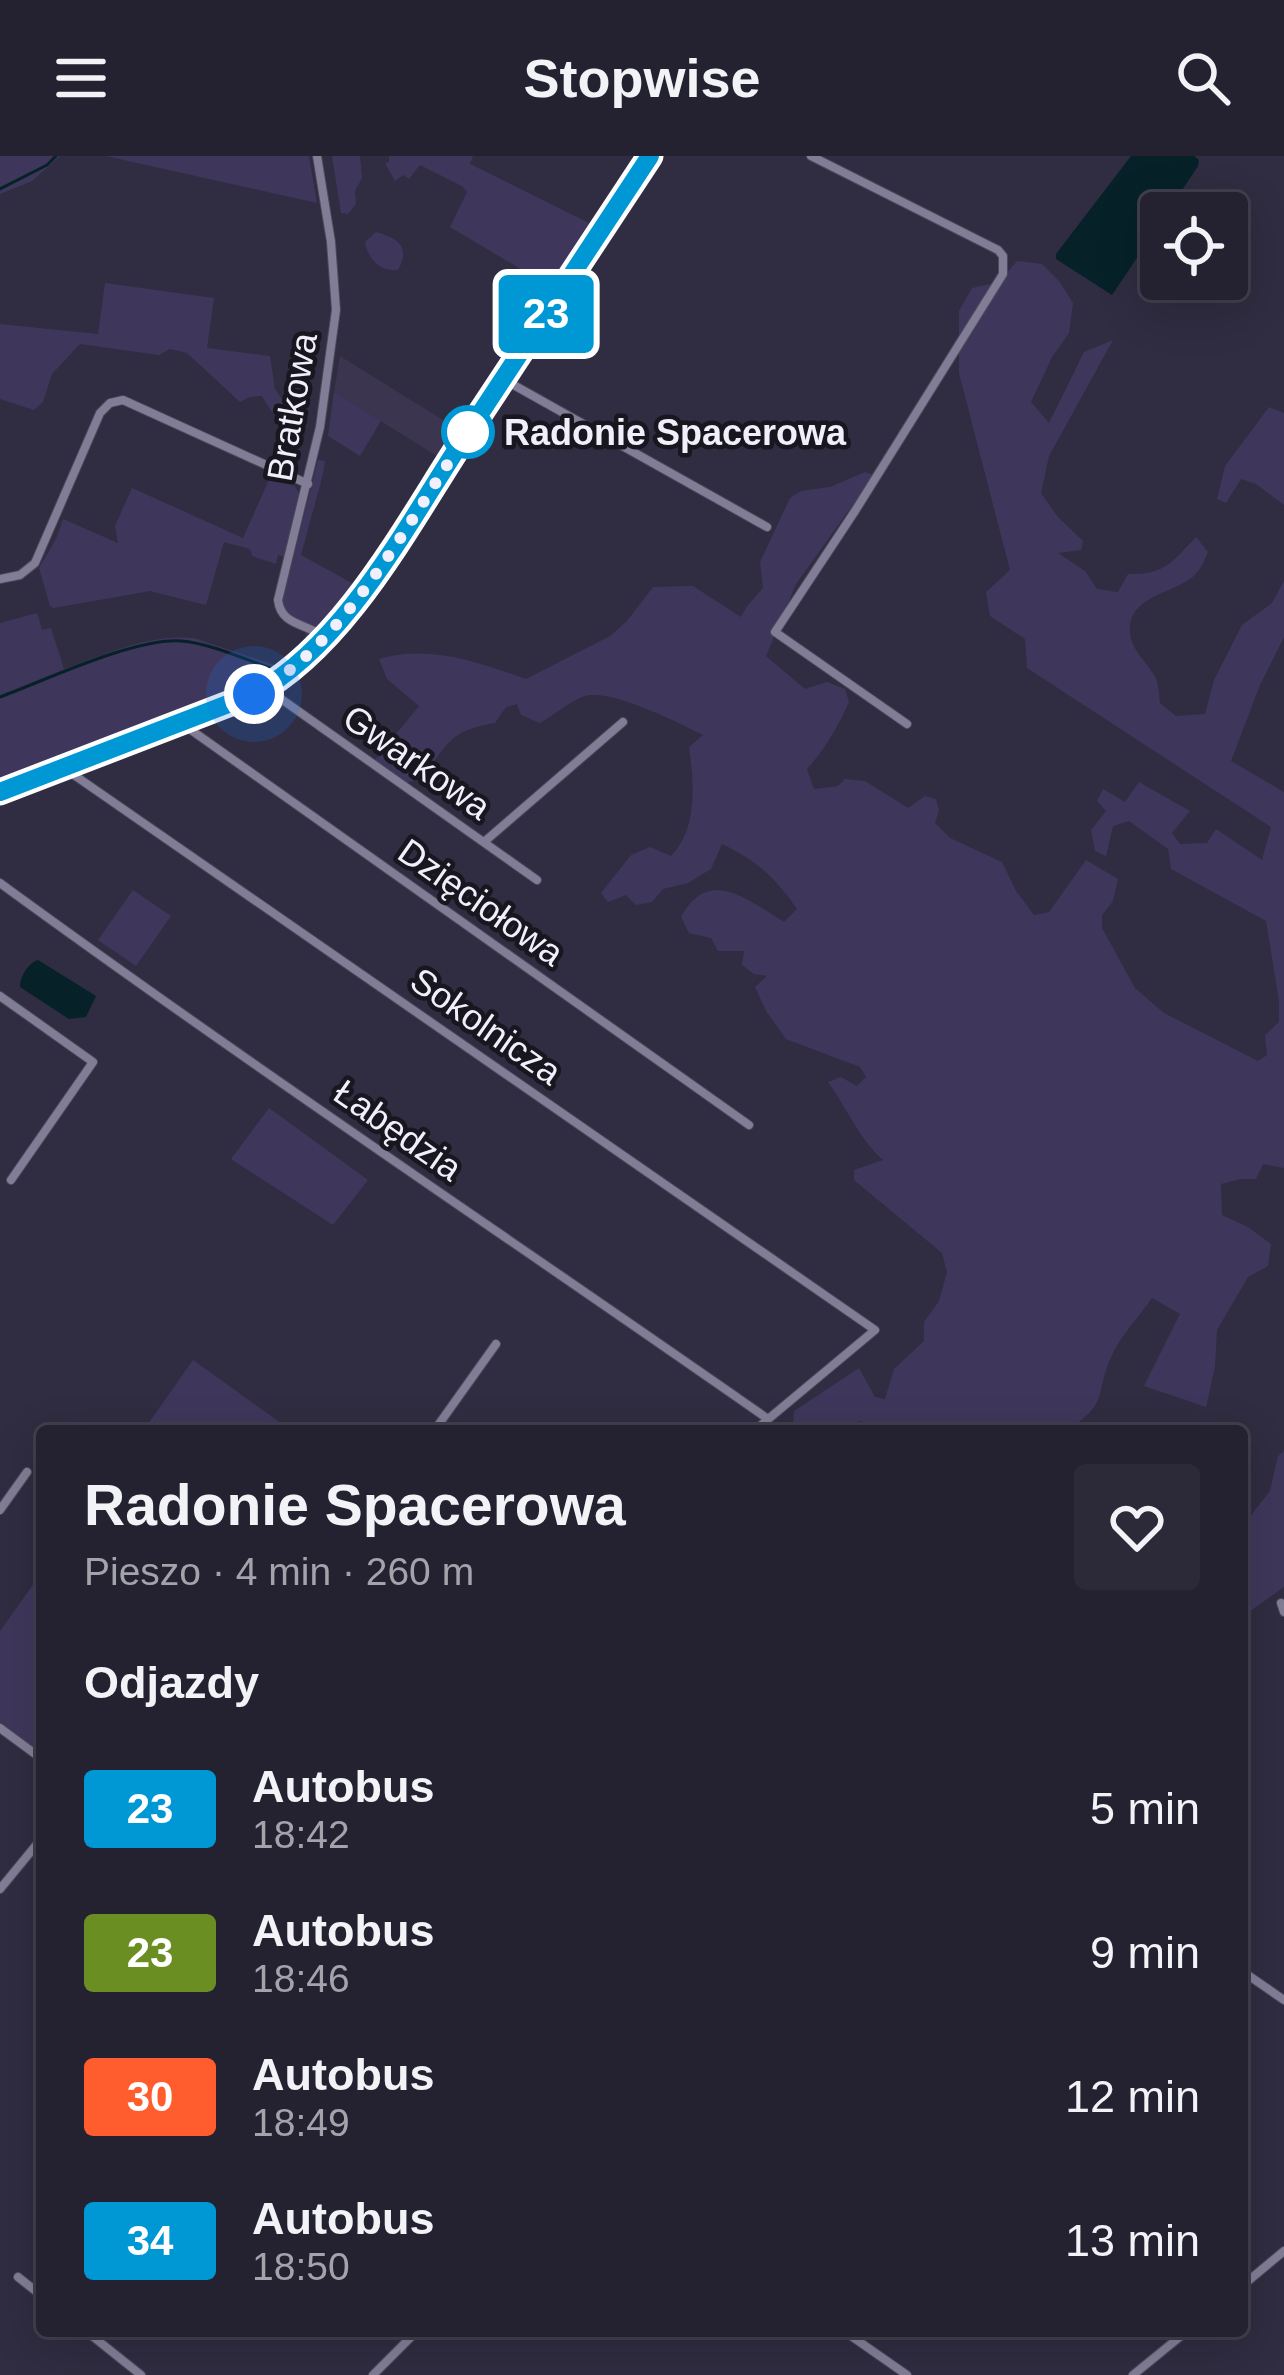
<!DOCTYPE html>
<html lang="pl">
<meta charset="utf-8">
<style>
body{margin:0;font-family:Helvetica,sans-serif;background:#2c2939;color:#f1f3f6;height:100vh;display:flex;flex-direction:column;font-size:45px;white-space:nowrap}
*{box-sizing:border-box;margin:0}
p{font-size:39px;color:#a3a3ab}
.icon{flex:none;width:66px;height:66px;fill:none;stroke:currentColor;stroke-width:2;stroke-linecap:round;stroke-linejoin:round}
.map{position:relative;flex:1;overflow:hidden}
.drawer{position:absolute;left:36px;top:1269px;width:1212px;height:912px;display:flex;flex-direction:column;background:#242131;border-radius:12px;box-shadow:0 12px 48px #0002,0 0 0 3px #413e4d}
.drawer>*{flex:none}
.badge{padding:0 24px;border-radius:9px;font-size:42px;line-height:78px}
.tools{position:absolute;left:1140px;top:36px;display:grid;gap:24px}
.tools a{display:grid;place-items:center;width:108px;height:108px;border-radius:12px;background:#242131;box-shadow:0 12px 48px #0002,0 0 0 3px #413e4d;font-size:60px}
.you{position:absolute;width:60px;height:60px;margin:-30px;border:9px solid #fff;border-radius:50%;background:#1a73e8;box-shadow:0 0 0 18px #1a73e833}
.map>.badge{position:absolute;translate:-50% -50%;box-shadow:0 0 0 6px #fff}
h2{padding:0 48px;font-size:45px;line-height:108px}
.round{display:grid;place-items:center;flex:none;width:126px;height:126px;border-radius:12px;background:#2c2939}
.head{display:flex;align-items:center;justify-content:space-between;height:204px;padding:0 48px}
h1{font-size:57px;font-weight:700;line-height:90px}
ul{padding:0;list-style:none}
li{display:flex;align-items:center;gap:36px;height:144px;padding:0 48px}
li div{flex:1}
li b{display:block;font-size:45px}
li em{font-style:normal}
li .badge{min-width:132px;font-weight:700;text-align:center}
header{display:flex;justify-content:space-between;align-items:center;height:156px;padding:0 48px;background:#242131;font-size:54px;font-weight:700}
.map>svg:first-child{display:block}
</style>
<header><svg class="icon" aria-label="menu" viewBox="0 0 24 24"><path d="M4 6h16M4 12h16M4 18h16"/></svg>Stopwise<svg class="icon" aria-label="search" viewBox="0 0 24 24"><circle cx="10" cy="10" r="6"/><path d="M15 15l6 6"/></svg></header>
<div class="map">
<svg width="1284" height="2219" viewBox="0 0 1284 2219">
<rect width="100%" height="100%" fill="#302c41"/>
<path fill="#3b3550" d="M340,200L459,274L440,302L334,236Z"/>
<path fill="#3f375b" d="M0,0H60L32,25L0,38Z
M106,0H309L317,47Z
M332,0H360L362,22L355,35L356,48L348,58L341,57Z
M389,0H473L470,8L593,69L554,133L450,71L467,36L462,30L420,9L409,23L403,19L395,25L385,7L389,6Z
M376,76C398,82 411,91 398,114C381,116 368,104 365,86Z
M1017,105L1042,108L1059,125L1073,147L1069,177L1052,201L1031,246L1049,267L1084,196L1113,184L1049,300L1041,337L1058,361L1083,385L1081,394L1058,397L1085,415L1097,433L1118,436L1128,418C1165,419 1172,406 1196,381L1208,396C1204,405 1201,413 1194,420C1176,436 1132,440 1130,470C1128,492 1145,503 1154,519C1159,527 1159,538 1160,547L1176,560L1205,558L1214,524L1242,469L1272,447L1284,425V481L1260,529L1231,605L1284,636V1012L1263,1008L1256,1023H1241L1221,1028L1222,1059L1248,1071L1271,1088L1268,1110L1248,1121L1217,1174L1215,1210L1206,1251L1144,1230L1180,1158L1152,1142C1140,1160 1122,1178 1113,1197C1093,1238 1112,1246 1066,1275H878L860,1265L817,1275H807L793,1269L794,1255L859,1212L875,1241L885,1243L894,1213L924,1185V1166L939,1145L947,1116L942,1097L854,1024V1014L883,1004C859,983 847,952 828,926L841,921L857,930L866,921L860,911L786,883L766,855L755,831L767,820L754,818L742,809L744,795H718L711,782L689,777L681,761C709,709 749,745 784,766L797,753C777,723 756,704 722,688L711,713L688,727L663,733L652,746L636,749L626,739L608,746L601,737L631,699L650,691L671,700C698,673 694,627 689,591L703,579C678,567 608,530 582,541C568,547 554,559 540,567L521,559L517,548L506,551L495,567C446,575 448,590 420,624L402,627L374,605L419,550L387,523L379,503C430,488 477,506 526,523L610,480L627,465L653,431L693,430L741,461L747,450L763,432L760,406L790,342L801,335L830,331L865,316L874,319L796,428L766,500L805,533L827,526L845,533L849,546C838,571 825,593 807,613L814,633L838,630L845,623L865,625L908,652L925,640L936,643L939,654L935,667L950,682L1002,706L1016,735L1034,759L1049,756L1086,704L1118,723L1113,745L1102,759V772L1135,832L1164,857L1258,905L1267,899L1265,879L1279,866V845L1266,765L1171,713L1168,693L1129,665L1113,670L1106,700L1095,695L1091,674L1106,655L1097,645L1103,633L1125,646L1139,626L1190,655L1172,677L1180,688L1207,687L1216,673L1262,704L1271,671L1027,512L1025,483L990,460L986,436L1010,414L959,217V155L972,132L999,126Z
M105,127L214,142L207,192L270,200L275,233L288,252L286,260L271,255L262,240L250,241L240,246L187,197L170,193L159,199L80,188L52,218L43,246L34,254L0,243V168L98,178Z
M334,236L381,265L360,300L328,280Z
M1269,251L1284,257V349L1256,328L1241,323L1226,347L1217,343L1225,310Z
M318,304L325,305L323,318L301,399L359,431L328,472L324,473L290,461L281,450Z
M271,319L295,330L300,340L285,401L278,399L276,408L252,400L250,393L224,386L206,449L150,435L54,452L50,450L39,412L56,383L63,363L118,387L115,370L132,332L243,382Z
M37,457L42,474L51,472L64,513C106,498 148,478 194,482L278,510L306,484L305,475L316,479C299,504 274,520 246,533L0,626V467Z
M133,734L171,760L136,810L98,784Z
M269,952L368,1024L333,1069L231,1003Z
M193,1204L292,1275H143Z
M1284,1295V1431L1242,1461V1371L1270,1335L1278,1300Z
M42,1416V1598L0,1568V1475Z"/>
<path fill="#062128" d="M1131,0H1194L1199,4L1198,10L1167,57H1161V66L1112,139L1056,103V98Z
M38,804L96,840L86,861L69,863L20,831C20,821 28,807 38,804Z"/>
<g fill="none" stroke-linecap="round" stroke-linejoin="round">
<path stroke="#062128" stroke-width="3" d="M0,33L47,9L56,0
M0,541C46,524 136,481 182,485C212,488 244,503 273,513"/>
<defs>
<path id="minor" d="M317,0L331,86L336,154L320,271L278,444C281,471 309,467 325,482
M811,0L998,94L1003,100V118L855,355L775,476L907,568
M503,223L767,371
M0,423L20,419L35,407L100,257L110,247L123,244L308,328
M269,530L277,540L537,724
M186,565L191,574L749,969
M69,609L74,619L875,1174L754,1275
M484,686L623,566
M0,727C252,911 512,1084 768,1263
M0,840L93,906L11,1024
M434,1275L496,1188
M0,1354L27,1316
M1281,1447L1284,1456
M0,1572L42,1603
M0,1733L42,1682
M1242,1815L1284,1844
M18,2121L42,2140
M1242,2130L1284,2095
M86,2175L141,2219
M844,2175L907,2219
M373,2219L417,2175
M1133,2219L1187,2175"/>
<path id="tertiary" d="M0,636L253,538C310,508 346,457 382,406L650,0"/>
</defs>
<use href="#minor" stroke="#4c495a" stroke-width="10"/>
<use href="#tertiary" stroke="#4c495a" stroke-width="12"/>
<use href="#minor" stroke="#827d96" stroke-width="8"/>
<use href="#tertiary" stroke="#827d96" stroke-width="9"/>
</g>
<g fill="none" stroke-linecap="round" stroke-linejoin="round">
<defs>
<path id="line" d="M0,636L254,538C344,490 407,369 462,285C525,190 588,95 650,0"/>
</defs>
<use href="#line" stroke="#fff" stroke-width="27"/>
<use href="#line" stroke="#0098d4" stroke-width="18"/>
<path stroke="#f2effd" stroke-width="12" stroke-dasharray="0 21.6" d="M254,538C347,488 411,360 470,274L468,276"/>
</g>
<circle fill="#fff" stroke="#0098d4" stroke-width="6" cx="468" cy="276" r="24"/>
<g text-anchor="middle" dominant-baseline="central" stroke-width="9" stroke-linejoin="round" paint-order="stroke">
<g font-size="36" fill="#f2effd" stroke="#18161f">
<text transform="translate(292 251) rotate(-80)">Bratkowa</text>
<text transform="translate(417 606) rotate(35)">Gwarkowa</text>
<text transform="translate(481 746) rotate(35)">Dzięciołowa</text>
<text transform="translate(486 870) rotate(35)">Sokolnicza</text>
<text transform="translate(398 974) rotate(35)">Łabędzia</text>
</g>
<g font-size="36" font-weight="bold" fill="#f2effd" stroke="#18161f" text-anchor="start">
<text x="504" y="276">Radonie Spacerowa</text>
</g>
</g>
</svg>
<div class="tools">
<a><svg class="icon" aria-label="locate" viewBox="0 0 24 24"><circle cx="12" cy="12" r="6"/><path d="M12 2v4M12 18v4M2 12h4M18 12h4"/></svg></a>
</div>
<div class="you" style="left:254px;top:538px"></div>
<b class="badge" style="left:546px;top:158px;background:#0098d4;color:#fff">23</b>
<section class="drawer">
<div class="head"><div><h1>Radonie Spacerowa</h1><p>Pieszo · 4 min · 260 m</p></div><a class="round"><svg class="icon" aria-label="heart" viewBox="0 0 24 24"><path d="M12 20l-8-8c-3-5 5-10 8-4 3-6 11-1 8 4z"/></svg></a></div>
<h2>Odjazdy</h2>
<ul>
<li><span class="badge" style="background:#0098d4;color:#fff">23</span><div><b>Autobus</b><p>18:42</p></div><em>5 min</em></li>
<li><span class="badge" style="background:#6b8e23;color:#fff">23</span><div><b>Autobus</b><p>18:46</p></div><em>9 min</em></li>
<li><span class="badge" style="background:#ff5d2d;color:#fff">30</span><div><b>Autobus</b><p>18:49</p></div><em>12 min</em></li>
<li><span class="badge" style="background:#0098d4;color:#fff">34</span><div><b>Autobus</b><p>18:50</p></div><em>13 min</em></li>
</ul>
</section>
</div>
